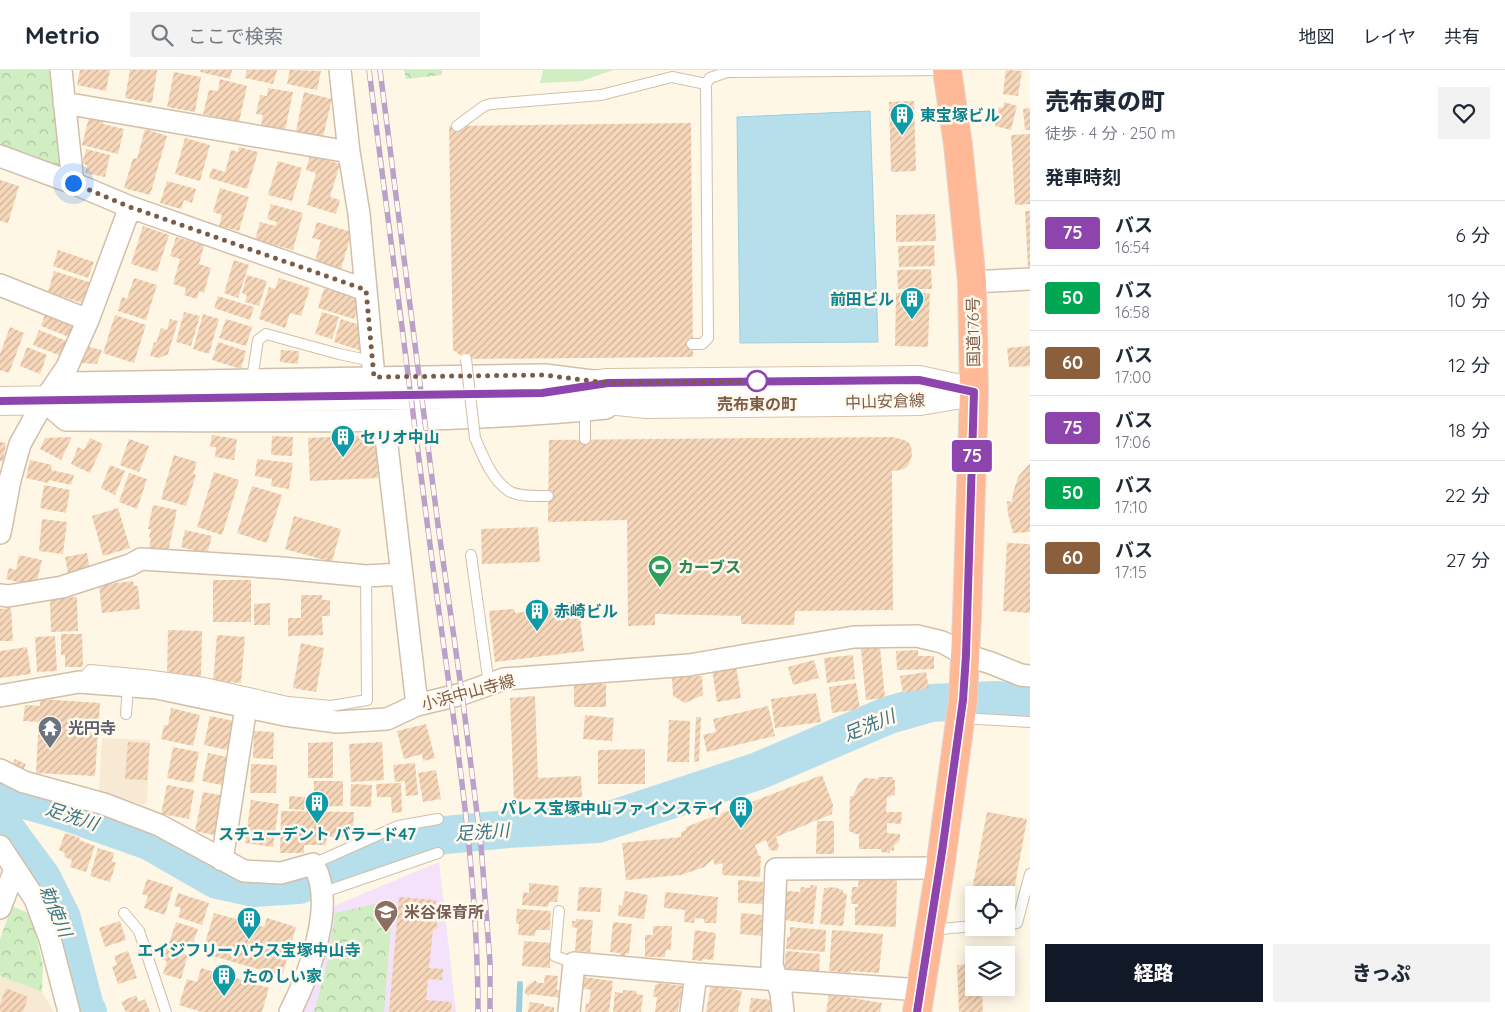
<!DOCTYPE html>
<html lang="ja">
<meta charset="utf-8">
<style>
body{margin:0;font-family:Quicksand,"Noto Sans JP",sans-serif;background:#f2f2f3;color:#1f2937;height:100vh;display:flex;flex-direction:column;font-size:19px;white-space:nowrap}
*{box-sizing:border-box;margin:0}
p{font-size:16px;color:#747a83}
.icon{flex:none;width:28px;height:28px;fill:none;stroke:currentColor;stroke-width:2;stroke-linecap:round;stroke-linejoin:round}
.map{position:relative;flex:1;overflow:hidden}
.drawer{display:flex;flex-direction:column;background:#fff;width:475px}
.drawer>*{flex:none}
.badge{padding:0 10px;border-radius:4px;font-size:18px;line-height:32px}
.controls{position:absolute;left:965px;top:816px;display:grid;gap:10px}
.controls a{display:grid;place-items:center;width:50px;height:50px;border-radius:0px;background:#fff;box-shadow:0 2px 12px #0003;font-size:25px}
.you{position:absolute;width:25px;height:25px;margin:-12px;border:4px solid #fff;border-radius:50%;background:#1a73e8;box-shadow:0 0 0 8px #1a73e833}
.map>.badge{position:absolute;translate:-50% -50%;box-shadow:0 0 0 2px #fff}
h2{padding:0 15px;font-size:19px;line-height:45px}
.round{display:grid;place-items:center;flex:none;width:52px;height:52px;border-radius:0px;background:#f2f2f3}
.overview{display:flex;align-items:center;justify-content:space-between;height:85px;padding:0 15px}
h1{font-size:24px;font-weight:800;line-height:38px}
.primary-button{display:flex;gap:10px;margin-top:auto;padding:10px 15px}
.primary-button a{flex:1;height:58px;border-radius:0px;background:#111827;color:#fff;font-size:20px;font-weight:800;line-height:58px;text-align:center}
.primary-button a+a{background:#f2f2f3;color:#1f2937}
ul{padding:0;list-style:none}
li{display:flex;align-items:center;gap:15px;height:65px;padding:0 15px;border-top:1px solid #e0e1e3}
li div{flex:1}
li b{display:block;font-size:19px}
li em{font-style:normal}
li .badge{min-width:55px;font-weight:700;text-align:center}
header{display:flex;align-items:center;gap:30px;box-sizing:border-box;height:70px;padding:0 25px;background:#fff;border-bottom:1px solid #e0e1e3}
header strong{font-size:24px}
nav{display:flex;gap:28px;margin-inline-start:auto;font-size:18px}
.search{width:350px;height:45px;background:#f2f2f3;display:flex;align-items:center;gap:12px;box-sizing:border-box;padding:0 18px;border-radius:0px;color:#747a83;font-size:19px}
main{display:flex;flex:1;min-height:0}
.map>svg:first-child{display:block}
</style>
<header>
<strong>Metrio</strong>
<div class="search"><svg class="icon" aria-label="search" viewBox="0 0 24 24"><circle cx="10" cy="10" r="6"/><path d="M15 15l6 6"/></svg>ここで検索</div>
<nav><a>地図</a><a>レイヤ</a><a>共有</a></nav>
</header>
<main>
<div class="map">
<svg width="1030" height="942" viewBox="0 0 1030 942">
<defs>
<pattern id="park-crowns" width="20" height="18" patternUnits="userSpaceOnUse" patternTransform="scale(1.25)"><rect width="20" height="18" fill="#d0eec1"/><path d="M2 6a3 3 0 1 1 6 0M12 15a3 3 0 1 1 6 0" fill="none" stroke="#aec49f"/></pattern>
<pattern id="building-hatch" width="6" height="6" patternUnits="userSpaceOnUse" patternTransform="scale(1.25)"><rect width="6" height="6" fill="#f7d7ba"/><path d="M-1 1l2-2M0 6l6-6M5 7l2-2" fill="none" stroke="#cdb299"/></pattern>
</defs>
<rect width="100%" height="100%" fill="#fff7e5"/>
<path fill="#f7e9d3" d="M102,668L150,670L147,732L144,735L99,721Z
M0,906L42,922L54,942H0Z"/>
<path fill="#f4e2fb" d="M439,792L456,942H301L329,838Z"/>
<path fill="url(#park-crowns)" d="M0,0H50L61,98L0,75Z
M404,0H442V5L406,9Z
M393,830L384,942H314L328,890L335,843Z
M12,836L31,844L43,895L42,922L0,906V869Z"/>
<path fill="#d0eec1" d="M543,0H613L582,11L540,13Z"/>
<path fill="#b7dfeb" stroke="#9ccfde" d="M870,41L878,272L740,273L737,47Z"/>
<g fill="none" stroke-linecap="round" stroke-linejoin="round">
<path stroke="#9ccfde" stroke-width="6" d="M519,942L520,914"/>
<path stroke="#b7dfeb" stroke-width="38" d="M0,723L67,742L149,771L217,810L254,818L299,815L387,778L445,765L508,759L598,754L758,701L889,645L931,633L996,630L1030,633
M0,751L42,808L62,848L85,937L88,942"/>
</g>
<path fill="url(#building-hatch)" d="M80,0H110L106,21L77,15Z
M130,0H157L152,33L125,28Z
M201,0H232L230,9L200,2Z
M247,0H277L273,14L245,8Z
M290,0L321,1L317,20L287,14Z
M1006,0L1022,1L1018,26L1003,24Z
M174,2L201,7L195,42L167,37Z
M220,9L247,16L239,52L203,44L209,20L218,21Z
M268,18L293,22L285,60L261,56L263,45L256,44L260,25L267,26Z
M304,22L332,29L323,67L296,61Z
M914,31L916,101L891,102L889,32Z
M1004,32L1017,36L1011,60L995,56L999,37L1003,38Z
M1030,38V60H1025L1023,39Z
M89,47L104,50L103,54L124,59L118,84L82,75Z
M691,53L693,287L466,289L453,280L449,56Z
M145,59L167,66L150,125L124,118L133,88L137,89Z
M1030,64V134L1015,135L1011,65Z
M185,68L210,75L200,111L175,104Z
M239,77L258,82L247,119L209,108L212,98L225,102L231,80L238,82Z
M86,79L110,85L105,107L85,103L87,95L82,94Z
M310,85L340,94L330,127L340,130L336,144L307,135L316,103L306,100Z
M278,91L302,98L292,131L268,125Z
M0,110L19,116L8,153L0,151Z
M167,111L196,119L192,133L184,130L181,139L160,133Z
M220,118L249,127L239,161L219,156L222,145L213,142Z
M271,134L303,143L293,180L255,170L260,152L276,156L277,152L267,149Z
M1025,141H1030V198H1028Z
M935,144L936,171L896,172V145Z
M317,152L352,162L341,199L315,191L321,170L312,168Z
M143,156L169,165L157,202L131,194Z
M176,167L204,175L199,194L211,198L204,223L199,221L197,229L184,225L186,218L173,214L180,189L170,186Z
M934,175L935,196L899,197L898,176Z
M58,180L94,192L88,208L53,196Z
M234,190L249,195L238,228L224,223Z
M931,199L932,219H898L897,200Z
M54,201L92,213L85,234L48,222Z
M247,205L267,211L259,236L245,232L247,225L242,223Z
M134,208L157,215L146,250L118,241L122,227L127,229Z
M279,208L310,218L301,246L290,243L285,258L259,249L269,217L275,219Z
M324,218L360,230L354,249L318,238Z
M896,223H930L928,277L895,276Z
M218,226L254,237L250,250L214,238Z
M46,242L74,253L69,267L41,256Z
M184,242L200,246L191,276L176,272Z
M322,242L339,247L332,269L315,264Z
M203,244L219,249L209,284L193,279Z
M115,245L146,255L134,293L103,283Z
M170,249L178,251L168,284L159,288L150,286L154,272L156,273L161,258L167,260Z
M226,249L252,257L246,276L219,268Z
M341,249L366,257L359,280L334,272Z
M10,257L24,263L9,303L0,300V284Z
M39,260L67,271L61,286L33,275Z
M218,272L246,281L241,299L212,290Z
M1030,276V296L1009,297L1007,278Z
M27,277L47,285L40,304L20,296Z
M89,277L102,280L97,294L81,293Z
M281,280L299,281L298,294L280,292Z
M212,365L237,369L234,390L215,387L216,377H210Z
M376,365L378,408L310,411L308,368Z
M272,366L293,367L292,386L271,385Z
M72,367L61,390L40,379L45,368Z
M892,367L904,370L908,372L911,376L912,385L909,394L906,398L901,400L892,401L893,540L795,541L794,555L741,554V546L655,544V555L628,556L627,450L548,452L549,370Z
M90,368L103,374L90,403L71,394L78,377L84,380Z
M129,369L149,376L139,402L120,395Z
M0,372L6,373L3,392L0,391Z
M174,385L197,392L193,404L196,405L186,436L161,429Z
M257,389L293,393L289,419L271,416L272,409L255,406Z
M30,390L52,395L51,400L74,405L71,415L49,410L48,413L26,408Z
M1030,393V462L1013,463L1008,444L1007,431L1012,432L1013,423L1018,407Z
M110,395L125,401L115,425L101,418Z
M214,402L239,410L222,465L197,457Z
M129,403L147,409L137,439L119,432Z
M44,415L70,420L66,443L40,438Z
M252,416L282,425L267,473L237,463Z
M153,435L177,440L168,482L149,479L151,468H149L151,459H148Z
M118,438L130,478L103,486L92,446Z
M294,446L341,459L332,492L285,479Z
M42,449L67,452L63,484L39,481Z
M538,457L540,492L482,494L481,459Z
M185,460L212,466L207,484L181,477Z
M1007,473L1030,474V543L1003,541Z
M87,483L90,500L68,504L65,487Z
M19,485L42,490L37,511L26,514L6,509L9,498L16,500Z
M213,510H251V552H213Z
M133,511L134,516H138L140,539L102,543L99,515Z
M301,525H322V530H330V546H322L323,565L288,566V548H301Z
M77,527L78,561L51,562L50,528Z
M578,531L584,581L495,592L489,541L514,539L515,543L555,538V534Z
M270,533V555H254V534Z
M11,538L13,571H0V539Z
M168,560L202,561L201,606H167Z
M61,564H82L83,597H65V585H61Z
M217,565L245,567L241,613L213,611Z
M55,566L57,601L37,602L35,567Z
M301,573L324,578L316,622L293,618Z
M27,577L31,604L0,608V581Z
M880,577L885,628L866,630L861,579Z
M918,580V586H934V599L897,600L896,581Z
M853,585L855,609L827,613L824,588Z
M814,590L819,608L793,615L788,597Z
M736,595L741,628L717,632L712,599Z
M926,602L929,618L903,623L900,606Z
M702,606L703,625L685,633L673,626L672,607Z
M856,613L860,639L832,643L829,617Z
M574,614H606V637H574Z
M816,623L821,652L775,658L771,629Z
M535,626L538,708L581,706L582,727L514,730L510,628Z
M40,629L100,633L95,706L36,703L39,646L38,652L23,651L25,635L40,636Z
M768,636L775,666L707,682L703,665L716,662L713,649Z
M171,638L200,645L193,676L161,669L164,655H168Z
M585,645L614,648L612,671L583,669Z
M210,646L239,652L232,681L204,675Z
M696,647H701L699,691L694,692Z
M669,650L690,651L689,692H667Z
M426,654L435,688L423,691L422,684L404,689L397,661Z
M254,661L274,662L273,689L253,688Z
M128,672L150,673L147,710L125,709Z
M333,672V708H308V673Z
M382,672L384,710L351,712L349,674Z
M173,677L199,682L193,713L167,708Z
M645,679V714H598V680Z
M208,683L232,688L226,716L202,711Z
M15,689L26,694L23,700L12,695Z
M415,693L418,725L406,726L405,711L395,712L393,695Z
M251,694L277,695L276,723H250Z
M436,700L441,729L423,732L418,703Z
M822,705L833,735L832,744L776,767L779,776L778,779L776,781L770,780L766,770L755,775L759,786H761L760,807L722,805L723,793L715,795L713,789L704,797L681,805L626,810L622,773L681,767V762L686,760V757Z
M878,707H893V710H895V725L887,727L886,742H902L901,754L887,753V763L900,764V770L894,776V781L890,780V783L881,782V779H859V764H853L854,763L849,761L850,726H853L859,713L865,708L878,709Z
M314,711H343V736L314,737Z
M401,713L402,742L392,743L391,727H377L376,714Z
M351,714L372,715L371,737L350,736Z
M167,715L194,720L189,749L161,744Z
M203,722L226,726L218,766L195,761Z
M289,726L305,727L304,740L289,739Z
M251,730L279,734L273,777L245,773Z
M281,741L354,742L353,765H348V767H327L326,775H304V783H280Z
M987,742L1027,749L1010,843H1006V825H974V837L969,836Z
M817,751H834V784H816Z
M65,763L80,768L79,770L95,776L86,802L70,797L72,790L64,787L65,783L59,780Z
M98,778L114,783L112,791L116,793L110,812L90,806Z
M859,806L897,807L896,857L855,855V837H858V834H851L852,817H858Z
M147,809L173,817L165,845L144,838L148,826L142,824Z
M738,810L763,812V834L738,833Z
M529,813L559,816L557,832H549L548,837L522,835L523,822L529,823Z
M811,815L817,816L813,854L784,850L787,821L800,822L801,817L810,818Z
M579,817L602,818L600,842L577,841Z
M828,817L839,818L838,819L843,820V823L847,824L843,856L820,854L824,818H828Z
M625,821L648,825L644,849L618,846L619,835L622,836Z
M665,822L718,827L716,853H704V849L695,848L694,853L684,852L685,840L664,838Z
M178,823L209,833L202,855L178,847L181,838L174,836Z
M399,827L436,830L433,851L436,852L438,856V858L433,860L429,898L443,899L442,910L428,909L426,930L452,932L451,942H389Z
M517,839L551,841L550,860H536L535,866L518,865L519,854L516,853Z
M214,843L264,857L267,848L296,857L282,906L202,883Z
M741,843L763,845L762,866L740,864Z
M576,849L593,850L590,882L575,881L577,858L572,857V851H576Z
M120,851L126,870L105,877L99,858Z
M176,852L198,859L191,879L169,873Z
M613,852L632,854L629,884L626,883L625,887H620V883L610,882Z
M653,856H672L671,880H666L665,887H645V865H653Z
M790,857L826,860L825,882L786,879L787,867H790Z
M695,860L716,863L713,890L703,889L702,891L692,890Z
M832,860L883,864L879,903L851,901V903L829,901Z
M524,871L551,873L550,898L522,896Z
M165,877L188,885L181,909L163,904L167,891L161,889Z
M128,881L137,908L118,914L112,897L117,895L114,886Z
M786,881L820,884L819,904L784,900Z
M974,894V918H982L983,942H959L957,895Z
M201,898L269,918L262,942H202L179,935L187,909L197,912Z
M545,905L558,906L557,920L562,921V928L530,924L528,926L525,923L526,917L535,910L538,913H544Z
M583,907L613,911L609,942H585L586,933L589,934L591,920L581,918Z
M659,913L684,916L682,930L680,929L678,942H655L657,927H653L655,915Z
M711,915L742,921L738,942H706Z
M6,918L28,927L23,942H0V934Z
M623,920L637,921L636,924L643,925L641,942H613L615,922L623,923Z
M829,924L882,933L880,942H826Z
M136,925L139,932L145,929L150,942H126L121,932Z
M751,928L772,930L770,942H749Z
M530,932L544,934V936L554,937V942H528Z"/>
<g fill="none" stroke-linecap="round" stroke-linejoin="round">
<defs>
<path id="lane" d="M457,56L484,36L491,34L601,25L672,7L706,14
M692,274H702L708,268L706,14L710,8L727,2L946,0
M252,309L258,270L266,264L339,284L372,291
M585,340V369
M475,368C483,386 491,409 509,421C519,427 537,426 548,426
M471,485L489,615
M80,612L90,600L145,605L205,613L288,632
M287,636L288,632L331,636L367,630L366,506
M126,644L128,616
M961,648L1030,652
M313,794L398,756L438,749
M321,823L438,783
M559,841L555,886L574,893
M124,843L139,861L166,942
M1006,854L1017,853L1030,804
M930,860L974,856"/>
<path id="street" d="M61,0L73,113
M340,0L349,82L359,144L374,307
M64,33L349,82
M0,86L73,113L130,137L366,220
M972,212L1030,209
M0,215L88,250
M44,331L66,350C246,350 428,356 606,338
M44,331L71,313L545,305L608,313
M384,350L417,635
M0,463L10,410L20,374L44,331L67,297L88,250L130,137
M0,525L8,526L62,517L130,495L141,489L282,498L366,506L401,504
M0,626L79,612L157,618L285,645L337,652L387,649L417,635L462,624L504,609L689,595L854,567L917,566L942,572L966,585L991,593L1021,605L1030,606
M0,700L24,712L104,734L159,755L244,801L281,803L313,794C337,832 309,905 290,942
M0,776L35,829L50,869L69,942
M222,790L246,637
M0,838L15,799
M569,942L574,893L696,904L921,920
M691,942L696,904
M783,942L781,923L772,895L776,799L940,798"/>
<path id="secondary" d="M592,315L608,313L919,310L960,319
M0,331L542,323L646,334L845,332L920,331L974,322"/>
<path id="highway" d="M917,942L940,798L963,630L967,545L974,322L972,212L958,75L947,0"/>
</defs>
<use href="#lane" stroke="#d2bfa9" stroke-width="12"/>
<use href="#street" stroke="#d2bfa9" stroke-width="24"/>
<use href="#secondary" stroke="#d8c1a9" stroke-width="30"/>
<use href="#highway" stroke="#dfd8d3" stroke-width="30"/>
<use href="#lane" stroke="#fff" stroke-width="10"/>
<use href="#street" stroke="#fff" stroke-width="21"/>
<use href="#secondary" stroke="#fff" stroke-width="28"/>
<use href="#highway" stroke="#ffb996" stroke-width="28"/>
<defs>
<path id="rail" d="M369,0C391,174 413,347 436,520C455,660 478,801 478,942
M380,0L438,455L462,624L481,775L490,893V942"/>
</defs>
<use href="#rail" stroke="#bba1ca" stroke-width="5.5"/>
<use href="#rail" stroke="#fff9ee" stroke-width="4" stroke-dasharray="11" stroke-linecap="butt"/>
<defs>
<path id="lane-bridge" d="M466,289L475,368"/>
</defs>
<use href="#lane-bridge" stroke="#d2bfa9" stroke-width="12" stroke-linecap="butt"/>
<use href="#lane-bridge" stroke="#fff" stroke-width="10"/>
</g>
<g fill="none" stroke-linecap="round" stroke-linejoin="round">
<defs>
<path id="line" d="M0,331L542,323L608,313L919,310L974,322L966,585L963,630L942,782L917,942"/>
</defs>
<use href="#line" stroke="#fff" stroke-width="11"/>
<use href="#line" stroke="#8e44ad" stroke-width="8"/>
<path stroke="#7b5d47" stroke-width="5" stroke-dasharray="0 9" d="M73,113L130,137L366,220L374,307L544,305L608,313L757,311"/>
</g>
<defs>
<symbol id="building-pin" viewBox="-11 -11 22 30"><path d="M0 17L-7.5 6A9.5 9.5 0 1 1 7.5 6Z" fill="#0f9aa8" stroke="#fff9ee"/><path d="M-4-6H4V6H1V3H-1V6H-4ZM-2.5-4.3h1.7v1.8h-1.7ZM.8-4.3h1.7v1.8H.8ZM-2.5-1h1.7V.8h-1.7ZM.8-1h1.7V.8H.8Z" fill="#fff"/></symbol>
<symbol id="stadium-pin" viewBox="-11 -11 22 30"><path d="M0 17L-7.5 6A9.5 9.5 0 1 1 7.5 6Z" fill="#2e9e5b" stroke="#fff9ee"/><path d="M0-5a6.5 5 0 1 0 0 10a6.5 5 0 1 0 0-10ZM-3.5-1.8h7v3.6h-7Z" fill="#fff"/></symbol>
<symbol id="temple-pin" viewBox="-11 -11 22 30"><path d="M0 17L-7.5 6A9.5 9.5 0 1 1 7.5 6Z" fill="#6b7280" stroke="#fff9ee"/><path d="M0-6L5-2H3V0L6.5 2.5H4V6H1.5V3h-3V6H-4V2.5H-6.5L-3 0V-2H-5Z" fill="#fff"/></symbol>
<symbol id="school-pin" viewBox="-11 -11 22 30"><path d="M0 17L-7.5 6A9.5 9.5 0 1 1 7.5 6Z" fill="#8d6e63" stroke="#fff9ee"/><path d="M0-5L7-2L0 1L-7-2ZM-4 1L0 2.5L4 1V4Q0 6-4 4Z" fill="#fff"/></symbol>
</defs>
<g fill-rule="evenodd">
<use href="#building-pin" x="888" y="31" width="28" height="38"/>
<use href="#building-pin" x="898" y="215" width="28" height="38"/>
<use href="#building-pin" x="329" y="353" width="28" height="38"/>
<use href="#stadium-pin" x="646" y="483" width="28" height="38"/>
<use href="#building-pin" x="523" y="527" width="28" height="38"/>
<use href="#temple-pin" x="36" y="644" width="28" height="38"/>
<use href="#building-pin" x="303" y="719" width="28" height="38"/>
<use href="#building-pin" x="727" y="724" width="28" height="38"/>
<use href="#school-pin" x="372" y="828" width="28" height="38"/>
<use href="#building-pin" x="235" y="835" width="28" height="38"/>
<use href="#building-pin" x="210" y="892" width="28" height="38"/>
</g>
<circle fill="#fff" stroke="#8e44ad" stroke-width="2.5" cx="757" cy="311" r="10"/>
<g text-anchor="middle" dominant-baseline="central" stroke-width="5" stroke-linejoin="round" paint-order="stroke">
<g font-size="16" font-weight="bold" fill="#0d838f" stroke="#fff9ee" text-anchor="start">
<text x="920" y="45">東宝塚ビル</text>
<text x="894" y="229" text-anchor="end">前田ビル</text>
<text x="360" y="367">セリオ中山</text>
<text x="554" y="541">赤崎ビル</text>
<text x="724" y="738" text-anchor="end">パレス宝塚中山ファインステイ</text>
<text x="317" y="764" text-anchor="middle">スチューデント バラード47</text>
<text x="249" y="880" text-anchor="middle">エイジフリーハウス宝塚中山寺</text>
<text x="242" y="906">たのしい家</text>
</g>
<g font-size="16" fill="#7b5d47" stroke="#fff9ee">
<text transform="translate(973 262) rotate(-91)">国道176号</text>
<text transform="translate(885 331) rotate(-2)">中山安倉線</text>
<text transform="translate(468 622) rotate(-15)">小浜中山寺線</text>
</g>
<g font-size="16" font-weight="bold" fill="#7b5d47" stroke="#fff9ee">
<text x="757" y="334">売布東の町</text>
</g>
<g font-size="16" font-weight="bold" fill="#27864d" stroke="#fff9ee" text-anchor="start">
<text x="678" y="497">カーブス</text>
</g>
<g font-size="16" font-weight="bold" fill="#5b616d" stroke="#fff9ee" text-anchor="start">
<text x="68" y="658">光円寺</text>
</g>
<g font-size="16" font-weight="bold" fill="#785e54" stroke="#fff9ee" text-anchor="start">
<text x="404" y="842">米谷保育所</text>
</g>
<g font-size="18" font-style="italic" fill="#3b7789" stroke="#fff9ee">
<text transform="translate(869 655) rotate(-22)">足洗川</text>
<text transform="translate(72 746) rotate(18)">足洗川</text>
<text transform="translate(482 762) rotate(-4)">足洗川</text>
<text transform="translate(56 841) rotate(67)">勅使川</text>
</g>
</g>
</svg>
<div class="controls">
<a><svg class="icon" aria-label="locate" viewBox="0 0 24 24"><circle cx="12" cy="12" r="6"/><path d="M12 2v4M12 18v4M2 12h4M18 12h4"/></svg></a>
<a><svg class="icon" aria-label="layers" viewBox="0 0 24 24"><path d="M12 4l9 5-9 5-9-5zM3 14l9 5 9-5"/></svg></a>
</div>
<div class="you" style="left:73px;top:113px"></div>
<b class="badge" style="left:972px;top:386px;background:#8e44ad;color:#fff">75</b>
</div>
<section class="drawer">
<div class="overview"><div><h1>売布東の町</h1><p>徒歩 · 4 分 · 250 m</p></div><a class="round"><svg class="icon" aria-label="heart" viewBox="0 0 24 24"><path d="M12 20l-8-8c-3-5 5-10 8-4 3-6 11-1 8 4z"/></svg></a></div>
<h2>発車時刻</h2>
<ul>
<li><span class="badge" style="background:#8e44ad;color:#fff">75</span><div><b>バス</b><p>16:54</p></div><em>6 分</em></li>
<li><span class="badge" style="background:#00a651;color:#fff">50</span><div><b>バス</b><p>16:58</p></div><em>10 分</em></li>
<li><span class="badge" style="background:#8b5e3c;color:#fff">60</span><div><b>バス</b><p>17:00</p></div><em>12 分</em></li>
<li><span class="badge" style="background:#8e44ad;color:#fff">75</span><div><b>バス</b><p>17:06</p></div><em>18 分</em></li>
<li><span class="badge" style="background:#00a651;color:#fff">50</span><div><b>バス</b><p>17:10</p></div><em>22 分</em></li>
<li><span class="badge" style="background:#8b5e3c;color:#fff">60</span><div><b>バス</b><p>17:15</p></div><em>27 分</em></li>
</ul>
<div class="primary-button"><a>経路</a><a>きっぷ</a></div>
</section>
</main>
